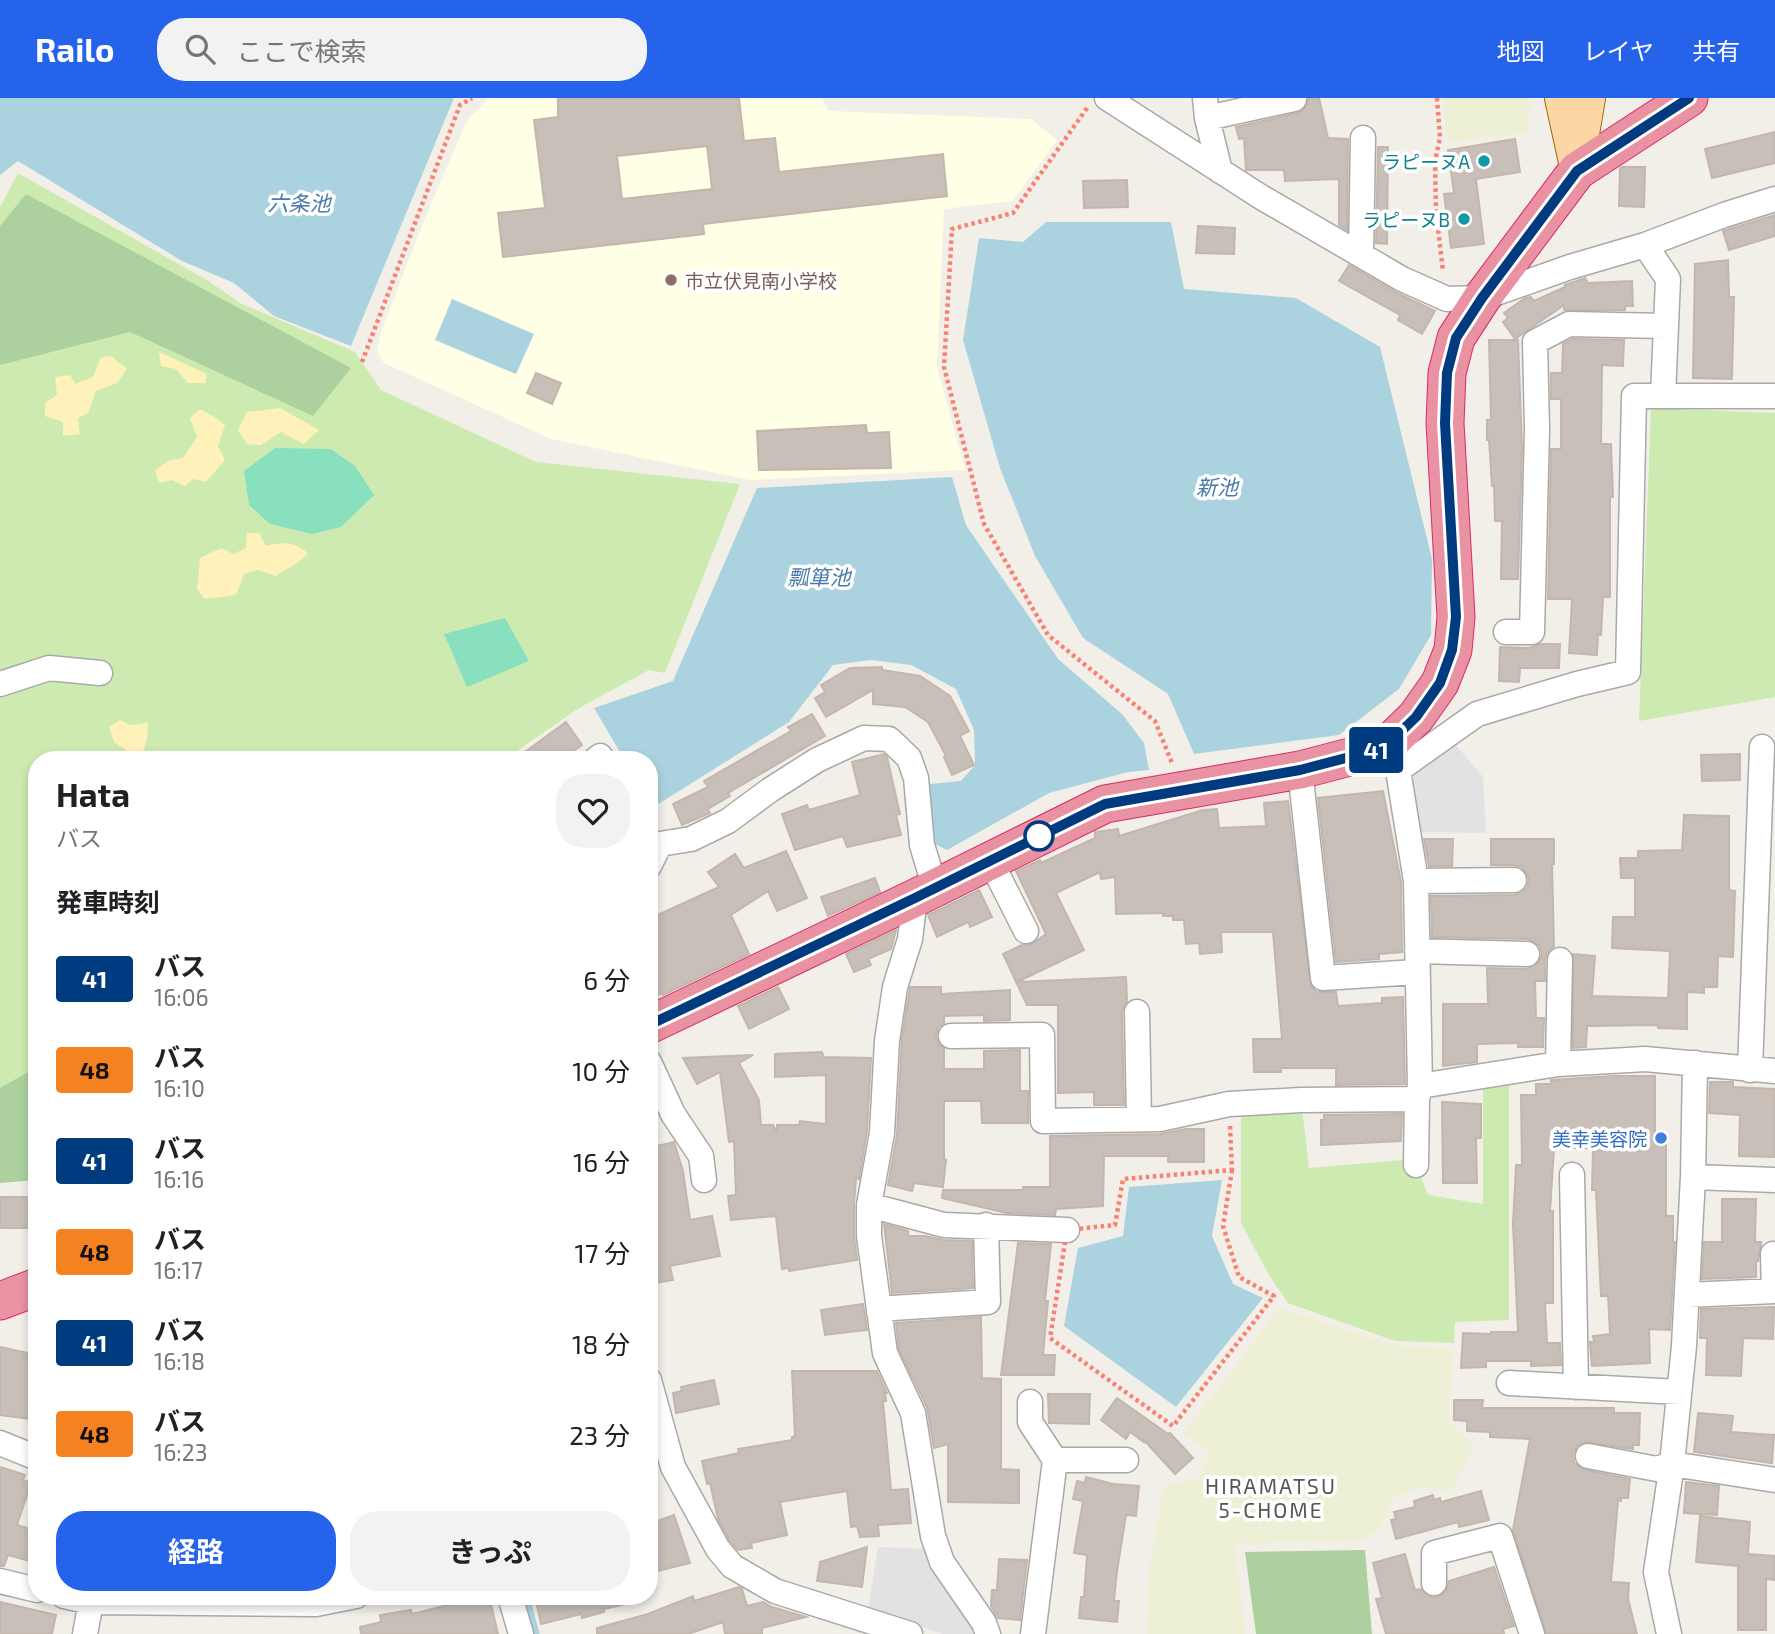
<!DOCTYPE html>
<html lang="ja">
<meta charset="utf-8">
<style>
body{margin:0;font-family:"Exo 2","Noto Sans JP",sans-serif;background:#f2f2f2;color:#202124;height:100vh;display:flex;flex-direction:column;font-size:26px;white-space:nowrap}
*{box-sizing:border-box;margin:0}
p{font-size:23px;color:#757577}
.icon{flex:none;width:38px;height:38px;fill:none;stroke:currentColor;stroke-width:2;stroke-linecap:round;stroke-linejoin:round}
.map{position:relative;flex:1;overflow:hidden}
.details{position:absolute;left:28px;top:653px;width:630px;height:854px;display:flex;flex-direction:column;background:#fff;border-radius:28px;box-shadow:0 4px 10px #0003}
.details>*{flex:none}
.badge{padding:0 14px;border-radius:5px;font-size:24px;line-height:46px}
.map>.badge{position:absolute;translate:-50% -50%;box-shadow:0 0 0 4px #fff}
h2{padding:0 28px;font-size:26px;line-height:63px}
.round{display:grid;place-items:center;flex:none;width:74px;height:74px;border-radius:28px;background:#f2f2f2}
.summary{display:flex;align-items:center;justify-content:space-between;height:119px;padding:0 28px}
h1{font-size:33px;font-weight:700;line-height:52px}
.primary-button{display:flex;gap:14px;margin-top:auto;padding:14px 28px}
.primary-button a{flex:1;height:80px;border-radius:28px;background:#2563eb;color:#fff;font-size:28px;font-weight:700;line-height:80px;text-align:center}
.primary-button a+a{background:#f2f2f2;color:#202124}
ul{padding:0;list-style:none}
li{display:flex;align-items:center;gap:21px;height:91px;padding:0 28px}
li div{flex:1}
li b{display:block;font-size:26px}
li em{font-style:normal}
li .badge{min-width:77px;font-weight:700;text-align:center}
header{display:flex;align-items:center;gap:42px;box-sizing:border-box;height:98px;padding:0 35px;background:#2563eb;color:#fff}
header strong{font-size:33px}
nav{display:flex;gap:38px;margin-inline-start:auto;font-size:24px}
.search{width:490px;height:63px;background:#f2f2f2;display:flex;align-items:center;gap:18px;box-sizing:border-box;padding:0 24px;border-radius:28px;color:#757577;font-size:26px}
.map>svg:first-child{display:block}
</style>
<header>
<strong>Railo</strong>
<div class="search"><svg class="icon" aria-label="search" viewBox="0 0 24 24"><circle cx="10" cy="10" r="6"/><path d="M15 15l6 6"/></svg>ここで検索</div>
<nav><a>地図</a><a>レイヤ</a><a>共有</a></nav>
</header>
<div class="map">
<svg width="1775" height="1536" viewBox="0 0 1775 1536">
<rect width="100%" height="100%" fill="#f2efe9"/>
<path fill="#ffffe5" d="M489,0H822L828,13L1031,21L1057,42L1013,103L944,111L937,268L965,372L750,382L551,341L384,265L377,254L381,234L421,130L467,22Z"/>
<path fill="#eef0d5" d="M1442,0H1530L1529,34L1450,44L1447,37Z
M1279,1210L1395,1247L1453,1251L1448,1323L1473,1349L1451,1394L1425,1389L1393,1399L1380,1431L1361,1443L1235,1445L1245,1536H1147L1150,1467L1164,1386L1199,1381L1209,1355L1183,1336Z"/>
<path fill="#cdebb0" d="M18,75L207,182L240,205L355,254L381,292L536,364L740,386L665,575L649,572L579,610L505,661L37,662V1045L0,1053V109Z
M1651,310L1775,315V599L1639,623Z
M1509,972V1222L1455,1224L1454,1245L1395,1243L1288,1205L1269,1177L1241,1125V1005L1301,1002L1309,1070L1414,1061L1428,1097L1483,1106V978Z"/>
<path fill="#add19e" d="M26,96L351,270L313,318L130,234L0,267V128Z
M37,969V1082L0,1085V990Z
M1365,1452L1372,1536H1256L1245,1454Z"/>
<path fill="#fff1ba" d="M159,254L207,276L205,285H188L176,271L161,268Z
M111,258L127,271L117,285L96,293L88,315L78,320L80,336L63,338V324L45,318V305L57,297L55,279L70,277L75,286L93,279L101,259Z
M280,310L319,332L304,346L281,334L261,347L247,346L238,332L247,314Z
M200,311L216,320L225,327L218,348L225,362L206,384L193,381L185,388L172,382L159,385L155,372L170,362L183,360L197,339L190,320Z
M247,435H259L266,448C284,444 293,443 308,455C299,466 287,470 276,478L258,472L244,476L236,497L205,501L197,491L200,460L221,450L233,456L246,450Z
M120,622L131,627L148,625L147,642L142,656L151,661H126L125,651L114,644L109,629Z"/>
<path fill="#88e0be" d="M275,350L331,351L355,368L374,397L341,429L312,436L270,426L249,407L244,373Z
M505,520L529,563L467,589L444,536Z"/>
<path fill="#e2e2e2" d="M1450,640L1483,679L1486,735L1414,734L1403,674Z
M878,1449L930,1451L981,1536H943L868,1511Z"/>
<path fill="#aad3df" d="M0,0H454L351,248L274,218L234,185L182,163L18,63L0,77Z
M1046,124H1171L1184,191L1296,200L1380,249L1432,461L1431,537L1399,591L1339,637L1194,656L1168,596L1083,540L1035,458L1000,370L963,242L979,140L1023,144Z
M452,201L534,236L516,276L435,242Z
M952,379L966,427L1058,561L1122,616L1144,645L1149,672L1128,674L1049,695L947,752L931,744L930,686L961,683L975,667L974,632L956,591L911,567L871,562L833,567L789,624L652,710L649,705V662L624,661L594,610L673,583L757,390Z
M1222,1082L1212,1138L1233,1186L1263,1200L1176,1309L1064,1228L1078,1150L1123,1138L1129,1089Z"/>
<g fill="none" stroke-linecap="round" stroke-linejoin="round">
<path stroke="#aad3df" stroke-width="7" d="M526,1498L536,1536"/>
</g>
<path fill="#c7bfb8" stroke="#c4b6ab" stroke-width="2" fill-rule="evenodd" d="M558,0H739L744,43L775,40L779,74L943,56L947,98L703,126L704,136L503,159L498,115L545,110L534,22L558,19ZM707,48L712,91L622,101L617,58Z
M1309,0H1319L1328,40L1348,41L1347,132L1339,127V81L1285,83L1284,72H1246L1244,40L1239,41L1236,29L1298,15L1304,11Z
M1775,34V65L1712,80L1705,51Z
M1515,41L1520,74L1476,81L1484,146L1451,150L1444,96L1454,95L1448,52Z
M1378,49H1388L1387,146L1376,145Z
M1622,69H1645L1644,109L1619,108L1620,70Z
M1127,82L1128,109L1084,110L1083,83Z
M1775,117V138L1729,152L1723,133Z
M1198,128L1235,130L1234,156L1196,155Z
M1728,162L1729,199H1734L1732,281L1693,280L1695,166Z
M1349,167L1395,194L1435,213L1422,236L1398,222L1400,217L1339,183Z
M1585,180L1588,185L1632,183L1633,208H1625V212H1564V207L1515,241L1503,224L1508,220L1504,215L1525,200L1531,199L1534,203L1565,189V187Z
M1573,241L1624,242L1623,268L1602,267L1601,346H1611L1613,399H1610V499H1603L1601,537L1598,536L1597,557L1569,555L1572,501H1548L1551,351H1561V301H1551V275H1562L1563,246Z
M1489,242H1518L1522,350L1518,481H1501L1502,423H1495L1494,388H1492L1489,342H1487V322H1491Z
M536,275L561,285L552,306L527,295Z
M866,327L867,335L889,334L891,370L759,372L757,333Z
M1541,546H1560L1559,570H1520L1519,584L1499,583L1500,549L1529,550Z
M882,569V572L920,578L950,598L969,633L960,638L974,667L952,677L944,659L946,658L928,624L905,609L873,606V592L826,619L815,600L825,594L821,587L850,570Z
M812,616L825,638L728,695L730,698L708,711L710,715L682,727L673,706L708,689L704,683L791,633L788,629Z
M566,624L582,647L560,662H514Z
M884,656L887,659L900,716L896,717L901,737L847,749L843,738L795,752L782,716L807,707L809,712L860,697L852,664Z
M1740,656V682L1702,683L1701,657Z
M1383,693L1401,784L1402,854L1379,856V861L1336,864L1318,700Z
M1288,703L1311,888L1317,894H1336L1338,908L1382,905V900L1403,899L1405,986L1336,987V970H1281V974H1254L1253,941H1282L1273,834H1221L1222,854L1200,856L1199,845L1186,846L1184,822H1173V818H1163V815L1116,816L1115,779L1101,781L1100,774L1056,795L1084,852L1017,884L1126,879L1127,903L1122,914L1124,1007H1094V994L1058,995V907H1027L1003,856L1022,847L1032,846L1046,836L1016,773L1040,762L1041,765L1095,740V734L1118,731L1119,738L1203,712L1217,711L1219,730L1266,728L1264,705Z
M1684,717L1729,718V792L1735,793L1733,859L1718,858L1717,889H1704V895L1687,894V931L1658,930V927L1587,928L1586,949L1573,950V856L1595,858L1592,898L1668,900L1670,853L1612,850L1613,819H1635V780H1621L1620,760H1638V753L1682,752Z
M1424,741H1453L1452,768H1429Z
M1491,741H1554V766H1552L1554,848L1548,854L1545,861V883H1535L1536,920H1544L1543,949H1518V945L1477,946V964L1443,968V906H1488L1487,870L1527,871L1539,864L1542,857L1540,848L1528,841L1432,839L1431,798L1514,797L1521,795L1527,790L1529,781L1522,769L1514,767H1491Z
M786,753L807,800L777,813L768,793L731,817L749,856L663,897L662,895L649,901V821L719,789L708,774L735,756L744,770Z
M875,780L880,794L828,818L821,799Z
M979,792L992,819L970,829L968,824L937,839L928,817Z
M896,832L891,851L868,861L871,867L854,874L846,856Z
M778,889L789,911L749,931L738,908Z
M910,889H941V896L1010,892V922L984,923V917L944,918V925L938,930L936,939L939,946L944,951V971H984V953L1020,952V993H1028V1025H982L981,1003H944V1061L946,1062L943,1089L914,1085L912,1093L888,1087L897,1037L902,940Z
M822,954L824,959L871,960L867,1033L859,1081L856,1080L854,1107V1138L857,1162L789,1173V1170L782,1171L776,1118L731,1122L728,1098L736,1097L734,1043L729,1044L720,974L697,986L683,960L753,957L739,965L759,1002L761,1027H773L777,1035V1027H799L800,1023L826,1026V977L775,979V956Z
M1614,978H1655V1034L1666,1035V1118H1673V1144H1675L1670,1232L1649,1231L1650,1265L1592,1268L1590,1244H1594L1593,1238L1610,1236L1608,1198H1601L1596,1092H1592L1593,1050H1554L1550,1113H1553V1205H1545L1547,1245H1560L1561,1267L1531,1268V1263H1486V1269L1461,1270L1463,1235L1491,1236V1234H1518L1513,1126L1516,1067H1522L1521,997H1536V986H1551V982Z
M1710,984H1733V989L1775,991V1059L1739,1058L1740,1017L1709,1015Z
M1442,1004L1481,1006V1040H1476L1477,1085H1443Z
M1402,1016L1401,1043L1321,1047V1022H1324V1017Z
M1186,1031H1204V1064H1168V1058H1104L1103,1108L1056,1111L1055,1117L1007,1115L942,1100L943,1092H1023V1089H1050V1038L1160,1036Z
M674,1044L683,1073L690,1122L712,1118L720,1158L670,1168L673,1182L649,1186V1050Z
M0,1099H37V1130H0Z
M1722,1101H1756L1755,1144H1761V1148L1758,1163H1756V1179L1702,1181L1704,1144H1722Z
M884,1126L908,1133V1138H926L943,1142L972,1143L973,1190L892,1195Z
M1018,1145L1051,1146L1045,1203H1048L1043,1257H1055L1054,1277H1001Z
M863,1206L867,1232L825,1237L821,1212Z
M1774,1209L1773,1241L1743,1240L1741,1278L1706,1277L1707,1240H1700L1701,1211Z
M981,1219L982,1280L1001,1281V1371L1019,1372V1405L948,1404V1346L934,1350L927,1309L899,1251L896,1225Z
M0,1249L28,1255L26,1261L37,1263V1322L0,1317Z
M792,1273H877L887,1295H885L886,1303H883L891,1392L908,1391L911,1425L878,1427L879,1438L860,1439L857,1428L851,1429L847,1393L780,1404L787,1437L751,1445L752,1450L738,1452L730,1443L718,1421L710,1385L707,1386L702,1363L739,1355L738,1351L792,1342V1339L795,1338Z
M714,1282L719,1306L676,1315L673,1295L682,1293L681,1289Z
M1048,1296H1090L1089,1326L1049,1325Z
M1117,1300L1168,1336L1170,1335L1193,1360L1175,1376L1144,1342V1344L1130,1334L1126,1341L1101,1322Z
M1454,1302H1483L1482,1310H1614V1315H1640L1639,1347H1633V1351L1584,1344L1577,1348L1573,1356L1574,1364L1585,1372L1630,1381L1628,1400H1621V1403L1618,1402L1611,1484L1629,1485L1628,1501L1637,1536H1546L1513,1432L1530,1341L1490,1339V1334L1467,1333V1323L1454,1322Z
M1698,1315L1733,1318L1731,1334L1774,1337L1772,1365L1694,1354Z
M0,1369L25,1377L23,1382L31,1385L17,1427L37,1433V1465L8,1457L4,1468H0Z
M1086,1379L1113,1386L1139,1388L1136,1418L1126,1417L1117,1473L1114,1503H1119L1117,1524L1079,1520L1081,1499H1084L1087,1457L1074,1455L1083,1403L1073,1401L1077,1383L1085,1385Z
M1686,1384L1719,1388L1717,1417L1684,1415Z
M1481,1393L1489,1422L1459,1429L1458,1424L1396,1441L1391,1422L1396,1421L1394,1414L1415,1409L1414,1403L1433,1397L1434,1402L1440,1400L1441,1404Z
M674,1417L690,1465L657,1473L649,1446V1426Z
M1700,1418L1750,1424L1748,1456L1775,1458V1482L1766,1481V1532H1738V1468L1696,1464Z
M867,1449L862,1489L817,1483L820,1464Z
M1405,1456L1415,1492L1421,1491L1426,1497L1433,1500L1441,1498L1446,1493L1449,1483L1494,1469L1514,1528L1503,1531L1504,1536H1386L1376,1501L1382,1500L1373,1465Z
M999,1461L1027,1462L1020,1522L998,1520L991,1508L992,1492H997Z
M739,1489L742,1491L747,1508L763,1504L772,1509L806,1519L762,1530V1536H725L723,1524L688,1536H597V1530L648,1516L693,1498L694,1503Z
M560,1498H625L626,1506L604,1511V1514L582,1520L581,1516L541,1526L536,1503Z
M476,1500L477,1506L490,1502L498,1536H361L360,1529L381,1524L380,1517L411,1512L412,1516Z
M0,1504L56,1517L52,1536H0Z"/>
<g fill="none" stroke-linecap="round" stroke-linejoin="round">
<defs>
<path id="minor" d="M1107,0L1261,99L1402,181L1447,201L1482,200L1570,169L1645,147L1668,181L1663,298H1775
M1205,0L1207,20L1220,73
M1207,20L1294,1
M1645,147L1724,117L1775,101
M1361,157L1363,40
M1506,534H1532L1537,331L1535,244L1569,226L1665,228
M0,586L49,570L100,575
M1390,659L1398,672L1416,783L1420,988L1417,1001L1416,1067
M595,662L600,658L603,662
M1300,672L1323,880L1416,874
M1398,672L1477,616L1577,586L1628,574L1634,298H1663
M660,746L691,741L728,723L770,692L817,662L864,640L889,641L909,660L916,680L922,747L935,790
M990,762L1026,833
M649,768L660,746
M1416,783L1514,782
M915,800L910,841L895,889L887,943L882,1035L869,1107V1138L885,1255L913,1315L933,1438L942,1464L984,1525L988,1536
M1417,853L1527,856
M1137,914L1139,1021
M951,938L1042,937L1043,1023L1160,1021L1229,1006L1301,1002L1417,1001
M649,964L673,1016L701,1058L704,1082
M1558,966L1560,862
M1750,972L1762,649
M1420,988L1558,966L1645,961L1775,973
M1572,1077L1576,1289
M1693,1079L1775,1082
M869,1107L944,1127L1067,1132
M1687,1197L1774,1193L1773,1156
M879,1214L892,1210L988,1204L986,1127
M649,1282L673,1369L718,1451L732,1468L775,1493L910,1536
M1509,1285L1679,1294
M1030,1304V1324L1055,1362L1033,1536
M0,1345L37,1360
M1588,1358L1657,1371L1672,1366L1775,1382
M1055,1362H1126
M0,1483L37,1492
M1434,1485V1455L1500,1438L1532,1536
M64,1498L91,1504L316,1506L356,1498
M510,1498L521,1536
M85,1536L92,1498
M1669,1536L1656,1474L1672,1366L1684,1248L1693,1079L1695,965"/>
<path id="major" d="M1561,0L1577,73
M1580,54L1589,0"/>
<path id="highway" d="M649,927L915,800L1105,706L1300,672L1384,650L1416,619L1440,585L1453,552L1456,519L1445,325L1447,275L1456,240L1482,200L1577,73L1689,0
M0,1203L37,1189"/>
</defs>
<use href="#minor" stroke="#a9a9a9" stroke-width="27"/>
<use href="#major" stroke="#a06b00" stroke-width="34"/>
<use href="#highway" stroke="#dc2a67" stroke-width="39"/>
<path stroke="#fa8072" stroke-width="4.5" stroke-dasharray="3.5 3.5" stroke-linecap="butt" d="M1437,0L1440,40L1435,63L1436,114L1443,173
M1087,10L1013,115L952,131L944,269L984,426L1048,537L1155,623L1172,665
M362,264L460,7L472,0
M1230,1028L1232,1072
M1232,1072L1223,1128L1239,1179L1274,1198L1173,1328L1050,1240L1067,1132L1115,1127L1123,1081Z"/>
<use href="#minor" stroke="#fff" stroke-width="24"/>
<use href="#major" stroke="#fcd6a4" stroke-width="32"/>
<use href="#highway" stroke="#e892a2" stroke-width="37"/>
</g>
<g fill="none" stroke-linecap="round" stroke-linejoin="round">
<defs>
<path id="line" d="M649,927L915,800L1105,706L1300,672L1384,650L1416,619L1440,585L1452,552L1456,519L1445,325L1447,275L1456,240L1482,200L1577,73L1689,0"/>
</defs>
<use href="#line" stroke="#fff" stroke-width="16"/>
<use href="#line" stroke="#003b80" stroke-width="10"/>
</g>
<g fill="#0f9aa8" stroke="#fff" stroke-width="2.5">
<circle cx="1484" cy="63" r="7"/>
<circle cx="1464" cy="121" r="7"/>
</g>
<circle fill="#8d6e63" stroke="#fff" stroke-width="2.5" cx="671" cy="182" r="7"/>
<circle fill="#fff" stroke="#003b80" stroke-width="3.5" cx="1039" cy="738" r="14"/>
<circle fill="#3f7fe0" stroke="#fff" stroke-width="2.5" cx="1661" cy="1040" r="7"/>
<g text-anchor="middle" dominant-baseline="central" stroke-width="7" stroke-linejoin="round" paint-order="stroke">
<g font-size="19" fill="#0d838f" stroke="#fff" text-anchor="end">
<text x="1470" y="63">ラピーヌA</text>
<text x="1450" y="121">ラピーヌB</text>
</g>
<g font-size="19" fill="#785e54" stroke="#fff" text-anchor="start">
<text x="685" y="182">市立伏見南小学校</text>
</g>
<g font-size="19" fill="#366cbe" stroke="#fff" text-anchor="end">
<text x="1647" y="1040">美幸美容院</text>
</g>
<g font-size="21" font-style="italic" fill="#4a7aab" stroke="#fff">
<text x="299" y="104">六条池</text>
<text x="1217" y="388">新池</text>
<text x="819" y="478">瓢箪池</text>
</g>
<g font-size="21" letter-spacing="2" fill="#555" stroke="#fff">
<text x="1271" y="1387">HIRAMATSU<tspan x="1271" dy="24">5-CHOME</tspan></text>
</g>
</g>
</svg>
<b class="badge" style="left:1376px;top:652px;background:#003b80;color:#fff">41</b>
<section class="details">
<div class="summary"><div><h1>Hata</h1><p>バス</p></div><a class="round"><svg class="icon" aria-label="heart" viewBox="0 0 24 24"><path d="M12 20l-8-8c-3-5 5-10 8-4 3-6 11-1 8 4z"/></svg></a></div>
<h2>発車時刻</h2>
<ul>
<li><span class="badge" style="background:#003b80;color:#fff">41</span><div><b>バス</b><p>16:06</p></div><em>6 分</em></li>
<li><span class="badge" style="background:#f58220;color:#111">48</span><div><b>バス</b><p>16:10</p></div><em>10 分</em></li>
<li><span class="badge" style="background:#003b80;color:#fff">41</span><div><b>バス</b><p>16:16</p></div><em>16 分</em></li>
<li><span class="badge" style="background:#f58220;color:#111">48</span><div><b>バス</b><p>16:17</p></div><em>17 分</em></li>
<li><span class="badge" style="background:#003b80;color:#fff">41</span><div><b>バス</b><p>16:18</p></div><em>18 分</em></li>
<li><span class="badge" style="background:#f58220;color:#111">48</span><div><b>バス</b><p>16:23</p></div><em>23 分</em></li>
</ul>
<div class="primary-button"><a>経路</a><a>きっぷ</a></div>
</section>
</div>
